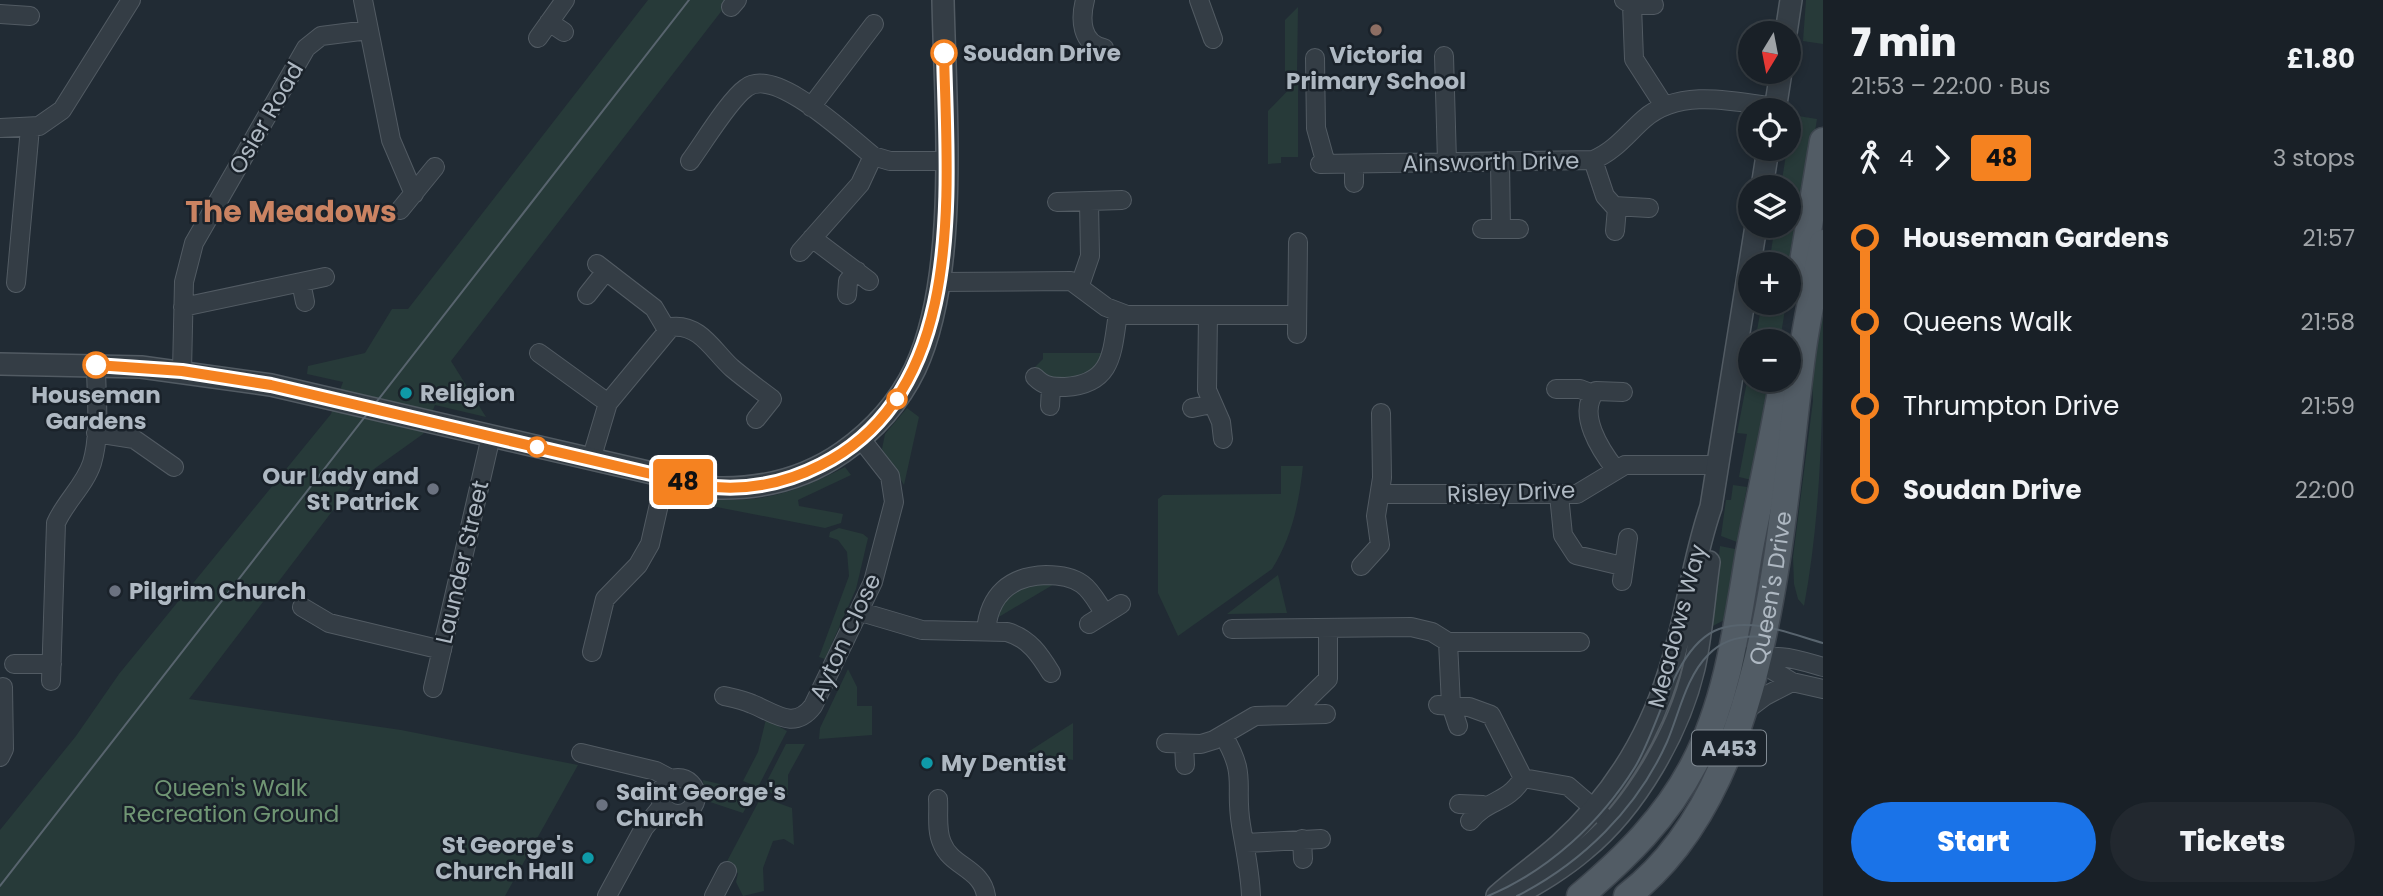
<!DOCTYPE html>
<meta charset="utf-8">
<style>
body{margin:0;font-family:Poppins,sans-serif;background:#22282f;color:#f1f3f6;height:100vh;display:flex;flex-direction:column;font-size:26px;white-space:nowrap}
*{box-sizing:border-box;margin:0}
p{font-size:23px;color:#9fa3a7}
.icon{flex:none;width:38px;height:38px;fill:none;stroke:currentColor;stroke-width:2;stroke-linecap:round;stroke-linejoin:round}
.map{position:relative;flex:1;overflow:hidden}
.side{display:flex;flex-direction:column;background:#192027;width:560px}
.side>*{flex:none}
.badge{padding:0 14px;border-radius:5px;font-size:24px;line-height:46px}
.needle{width:46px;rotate:190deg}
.tools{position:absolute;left:1738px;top:21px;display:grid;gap:14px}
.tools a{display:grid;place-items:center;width:63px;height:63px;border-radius:50%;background:#192027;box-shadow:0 4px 10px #0003,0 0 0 2px #373e44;font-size:35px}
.map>.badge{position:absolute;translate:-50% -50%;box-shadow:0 0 0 4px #fff}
.legs{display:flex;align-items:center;gap:10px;height:77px;padding:0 28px;font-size:23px}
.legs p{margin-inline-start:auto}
.headline{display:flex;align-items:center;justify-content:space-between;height:119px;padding:0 28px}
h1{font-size:38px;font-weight:800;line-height:52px}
.button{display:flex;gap:14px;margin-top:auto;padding:14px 28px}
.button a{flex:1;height:80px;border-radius:42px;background:#1a73e8;color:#fff;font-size:28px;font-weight:800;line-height:80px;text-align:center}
.button a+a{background:#22282f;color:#f1f3f6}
ul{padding:0 28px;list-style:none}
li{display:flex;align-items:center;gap:24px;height:84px;font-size:26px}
li i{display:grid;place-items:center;width:10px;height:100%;margin:0 9px;background:currentColor}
li i::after{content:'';width:18px;height:18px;margin:-9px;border:5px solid;border-radius:50%;background:#192027}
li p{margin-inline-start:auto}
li:first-child i{background:linear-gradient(#0000 50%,currentColor 0)}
li:last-child i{background:linear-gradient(currentColor 50%,#0000 0)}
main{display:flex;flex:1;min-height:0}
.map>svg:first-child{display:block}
</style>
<main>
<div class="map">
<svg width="1823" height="896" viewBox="0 0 1823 896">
<rect width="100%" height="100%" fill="#212b34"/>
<path fill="#273a39" d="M648,0H730L451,361L486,417L435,405L423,434L353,484L189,699L401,730L578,765L505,896H0V830L76,736L119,674L331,414L343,382L307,374L308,366L365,353L392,309H408Z
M1806,0H1823V44L1803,41Z
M1298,7L1297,74L1285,87V20Z
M1298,80V157H1281V163L1268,164V111Z
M1792,115L1817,119L1789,289L1788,264H1769L1775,226H1788V187H1781Z
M1823,291C1823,395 1823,505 1804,606L1798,599L1794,584L1793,557L1813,401L1811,355Z
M1762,303H1786L1780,341H1755Z
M1043,353H1103L1098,369L1083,378L1048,379L1035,367L1043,359Z
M1750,366V380H1774L1756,481L1739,477L1747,434L1737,433Z
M907,408L919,417L904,485L882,449L885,434Z
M1281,466H1303C1299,503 1292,537 1272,569L1178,636L1158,593V499L1163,495L1281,494Z
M845,467L851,475L798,500L799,506L843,514L841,523L825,528L670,498L672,493C741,507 783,500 845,467Z
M1733,485L1747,487L1737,542L1721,536L1726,500H1731Z
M839,528L863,534L868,538L856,589L825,659L819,657L849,576L847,552L838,540L829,537L830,532Z
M1720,546L1740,550L1728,618L1711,627Z
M1278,575L1287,613L1227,614Z
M1056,583L997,618V606L1017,586Z
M848,669L857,687V706H872V735L819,739L820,728Z
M766,719L787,731L758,787L743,781L758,752Z
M1073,723V760L1028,752Z
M786,744H805L788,775V795L785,797L765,791L766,783Z
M703,780L745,790L751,792L752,797L743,813L704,800Z
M761,797L792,808L794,845L784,839L773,841L763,868L764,891L743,896L736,882L738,873L724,867Z"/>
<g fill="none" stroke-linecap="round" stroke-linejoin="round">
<defs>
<path id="minor" d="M363,0L391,140L414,194
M1085,0C1080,19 1081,44 1104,48
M1199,0L1213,39
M1624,0L1632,5L1634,59L1663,104
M1632,5H1654
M731,7L737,0
M0,14L30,16
M549,22L564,32
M538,38L565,0
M1444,56L1447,162
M1315,58L1316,128L1326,164
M811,107L874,24
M0,128L39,126L62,110L131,0
M1593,160L1605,196L1614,206L1649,208
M690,161C704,142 729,100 746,88C775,65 849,137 873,156L890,161H945
M1500,162L1501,229
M1320,164L1593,160C1614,152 1628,133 1644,119C1679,88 1733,101 1775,107
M1354,164V183
M1057,202L1122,200
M400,210L435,167
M1482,229H1519
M1615,231L1617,208
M812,238L869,281
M800,252L860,184L873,156
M597,264L654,308L667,330
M301,282L305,302
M938,282L1071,281L1106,307L1127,315H1297
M16,283L30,128
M1080,285L1090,256L1089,202
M587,295L606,271
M847,295L848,281L857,271
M183,307L325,277
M1208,315L1207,390L1221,422L1223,439
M1297,334L1298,242
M539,353L608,403
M182,371L184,282L194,243L306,48L321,36L368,30
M1035,377C1045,387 1052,387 1065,387C1113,384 1112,353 1118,313
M1556,389H1580L1593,394
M1050,406L1051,387
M1192,408L1211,404
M96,433L134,439L174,467
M591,460L608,403L671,327C700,323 714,352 732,368C745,379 759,389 772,399L756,419
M1616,470C1601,451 1576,413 1596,391L1623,392
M1380,494H1577L1625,465H1718
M1559,495L1563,535L1576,555L1622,566
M1361,566L1380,545L1376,516L1382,478L1381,413
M1622,581L1628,538
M302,607L329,623L442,650
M861,612L922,630L1007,632C1029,638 1040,655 1051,673
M1089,624L1121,604
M1232,629L1411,627L1432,632L1448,642
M986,631C989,595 1010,576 1046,575C1058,575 1071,576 1082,584C1092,591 1098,604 1105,614
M1448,642H1580
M1448,642L1451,705L1458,726
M592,652L605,599L638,565L650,544L665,478
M1749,656L1792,682L1823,689
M14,664H52
M1750,666C1771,649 1799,660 1823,667
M51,681L56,523C65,502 85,485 92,463C101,433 96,395 96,365
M433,688L491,436
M724,696C733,698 743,700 752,704C775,713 794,731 813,706L873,582L894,502L890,476L861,439
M1438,705L1469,707L1491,715L1523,778L1568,786L1604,817
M1741,714L1765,696L1792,682
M1291,715L1328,679V630
M1223,735C1248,777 1234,783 1241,825C1245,849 1250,871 1251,896
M1166,743L1201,744L1214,740L1255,716L1326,714
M1184,744L1185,765
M581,753L656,771L671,779
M0,757L4,749L3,687
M660 796a18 18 0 1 1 36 0a18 18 0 1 1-36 0Z
M938,799C939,813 936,830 942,843C951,867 982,868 986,896
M1459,804L1483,805
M1470,821C1489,798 1506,805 1523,778
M1302,839L1303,859
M1246,843L1321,839
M607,896L644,828L662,806
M714,896L727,871"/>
<path id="tertiary" d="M1786,33L1791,0
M1775,110L1781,72
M1762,187L1768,149
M0,364L141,367L271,385L717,488C762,489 806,478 843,452C873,431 899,402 915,369C960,273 945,106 943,0
M1497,896C1517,878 1539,863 1559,845C1611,798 1648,739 1669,672C1687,618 1692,561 1711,507L1756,226
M1514,896C1539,882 1563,868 1585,849C1636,807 1679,732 1694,668C1702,633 1704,597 1709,562"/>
<g id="primary">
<path d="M1802,268L1823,141"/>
<path d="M1580,896C1626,857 1666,818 1694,764C1728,699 1737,624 1749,553C1760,495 1773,438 1783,380"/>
<path id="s1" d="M1627,896C1774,785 1780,514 1803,348C1808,313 1816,278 1823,243"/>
</g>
</defs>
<use href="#minor" stroke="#525b63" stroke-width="20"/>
<use href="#tertiary" stroke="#525b63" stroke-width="24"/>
<use href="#primary" stroke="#3e464f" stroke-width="29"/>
<use href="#minor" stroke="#343d45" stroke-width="18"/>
<use href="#tertiary" stroke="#343d45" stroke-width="21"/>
<use href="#primary" stroke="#525c65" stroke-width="26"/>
<path stroke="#58646e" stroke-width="2" d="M0,886L689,0
M1488,896C1548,871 1601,822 1635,767C1659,728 1674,645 1719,629C1752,617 1791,634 1823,643
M1517,896C1582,863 1637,809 1667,742C1679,714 1686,677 1708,655C1725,637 1748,634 1772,638"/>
</g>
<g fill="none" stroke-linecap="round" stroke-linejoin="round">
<defs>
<path id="line-1" d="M96,365L182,371L271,385L698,485C741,492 782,485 821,465C968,392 947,190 944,53"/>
</defs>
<use href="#line-1" stroke="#fff" stroke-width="16"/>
<use href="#line-1" stroke="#f58220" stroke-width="10"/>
</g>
<circle fill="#8d6e63" stroke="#1a222a" stroke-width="2.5" cx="1376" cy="30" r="7"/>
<g fill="#fff" stroke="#f58220" stroke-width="3.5">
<circle cx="944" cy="53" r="12"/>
<circle cx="96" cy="365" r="12"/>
<circle cx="897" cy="399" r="9"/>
<circle cx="537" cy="447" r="9"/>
</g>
<g fill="#0f9aa8" stroke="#1a222a" stroke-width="2.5">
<circle cx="406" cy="393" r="7"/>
<circle cx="927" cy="763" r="7"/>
<circle cx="588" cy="858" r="7"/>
</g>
<g fill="#6b7280" stroke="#1a222a" stroke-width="2.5">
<circle cx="433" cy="489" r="7"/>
<circle cx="115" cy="591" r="7"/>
<circle cx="602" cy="805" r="7"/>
</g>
<g text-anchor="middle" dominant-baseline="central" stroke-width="5" stroke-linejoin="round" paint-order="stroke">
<rect fill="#1a222a" stroke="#828b94" stroke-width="2" x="1692" y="730.5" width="74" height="35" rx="5"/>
<g font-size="21" font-weight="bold" fill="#aeb8c2">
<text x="1729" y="748">A453</text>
</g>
<g font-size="23" font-weight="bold" fill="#aeb8c2" stroke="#1a222a" text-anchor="start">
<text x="963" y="53">Soudan Drive</text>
<text x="96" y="395" text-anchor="middle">Houseman<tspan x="96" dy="26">Gardens</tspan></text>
</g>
<g font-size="23" font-weight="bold" fill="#aeb8c2" stroke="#1a222a" text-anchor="start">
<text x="1376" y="55" text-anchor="middle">Victoria<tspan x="1376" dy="26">Primary School</tspan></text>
<text x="420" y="393">Religion</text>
<text x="419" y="476" text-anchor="end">Our Lady and<tspan x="419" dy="26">St Patrick</tspan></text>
<text x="129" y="591">Pilgrim Church</text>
<text x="941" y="763">My Dentist</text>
<text x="616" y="792">Saint George's<tspan x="616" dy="26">Church</tspan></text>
<text x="574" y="845" text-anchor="end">St George's<tspan x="574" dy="26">Church Hall</tspan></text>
</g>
<g font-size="23" fill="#aeb8c2" stroke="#1a222a">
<text transform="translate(266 118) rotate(-60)">Osier Road</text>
<text transform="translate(1491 162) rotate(-1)">Ainsworth Drive</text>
<text transform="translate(1511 492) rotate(-2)">Risley Drive</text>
<text transform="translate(462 562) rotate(-77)">Launder Street</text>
<text stroke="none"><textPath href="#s1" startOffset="348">Queen's Drive</textPath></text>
<text transform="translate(1677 626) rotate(-75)">Meadows Way</text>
<text transform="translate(845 637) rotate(-65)">Ayton Close</text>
</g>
<g font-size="23" fill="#709674" stroke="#1a222a">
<text x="231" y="788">Queen's Walk<tspan x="231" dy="26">Recreation Ground</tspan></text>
</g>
<g font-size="30" font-weight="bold" fill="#ca8362" stroke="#1a222a">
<text x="291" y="211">The Meadows</text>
</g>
</g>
</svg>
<div class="tools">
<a><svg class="needle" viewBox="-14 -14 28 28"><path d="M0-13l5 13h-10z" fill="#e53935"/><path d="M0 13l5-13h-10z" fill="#9fa3a7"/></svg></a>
<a><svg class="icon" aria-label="locate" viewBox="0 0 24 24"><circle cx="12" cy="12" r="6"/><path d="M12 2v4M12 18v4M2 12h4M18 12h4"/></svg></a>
<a><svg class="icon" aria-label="layers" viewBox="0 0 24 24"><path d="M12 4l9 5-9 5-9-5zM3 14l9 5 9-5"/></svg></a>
<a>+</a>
<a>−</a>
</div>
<b class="badge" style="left:683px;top:482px;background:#f58220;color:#111">48</b>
</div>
<section class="side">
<div class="headline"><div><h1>7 min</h1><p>21:53 – 22:00 · Bus</p></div><b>£1.80</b></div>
<div class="legs"><svg class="icon" aria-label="walk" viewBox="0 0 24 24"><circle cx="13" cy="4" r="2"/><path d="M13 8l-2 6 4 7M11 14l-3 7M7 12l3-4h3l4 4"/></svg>4<svg class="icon" aria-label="forward" viewBox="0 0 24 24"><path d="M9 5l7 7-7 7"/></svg><b class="badge" style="background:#f58220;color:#111">48</b><p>3 stops</p></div>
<ul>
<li><i style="color:#f58220"></i><b>Houseman Gardens</b><p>21:57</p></li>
<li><i style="color:#f58220"></i><span>Queens Walk</span><p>21:58</p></li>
<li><i style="color:#f58220"></i><span>Thrumpton Drive</span><p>21:59</p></li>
<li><i style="color:#f58220"></i><b>Soudan Drive</b><p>22:00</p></li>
</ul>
<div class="button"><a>Start</a><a>Tickets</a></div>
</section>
</main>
